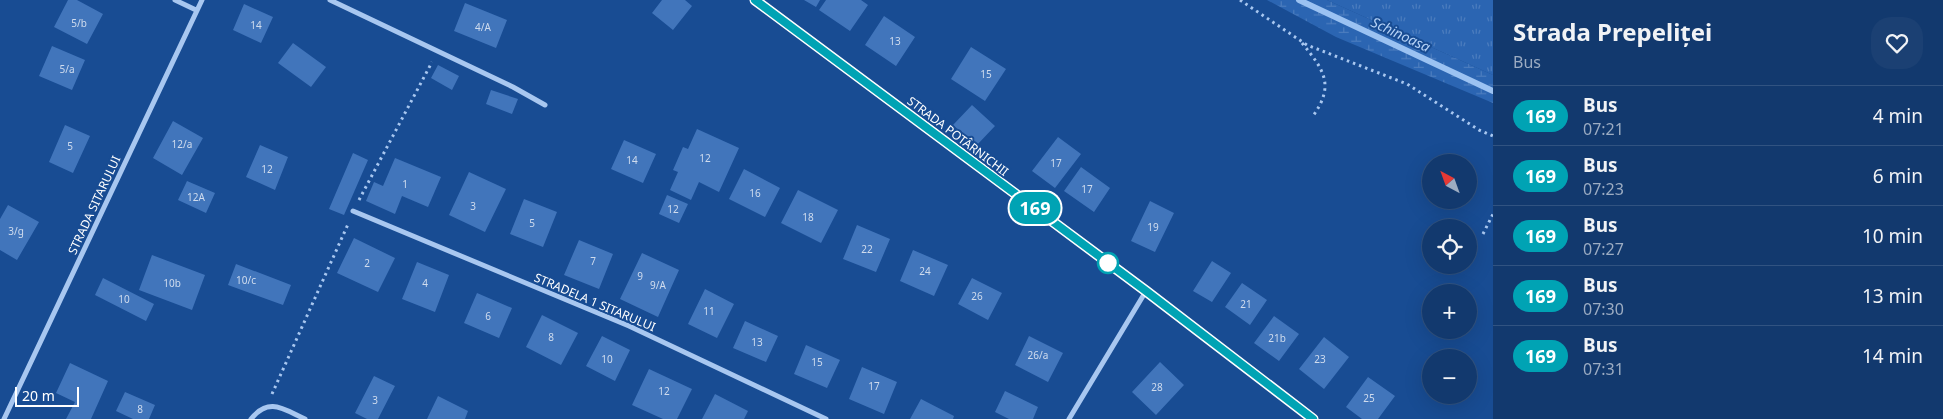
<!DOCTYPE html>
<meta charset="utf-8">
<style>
body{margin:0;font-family:"Noto Sans",sans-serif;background:#1b4073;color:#f1f3f6;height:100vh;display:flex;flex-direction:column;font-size:19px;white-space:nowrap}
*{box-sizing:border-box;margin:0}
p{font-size:16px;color:#9cacc2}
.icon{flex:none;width:28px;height:28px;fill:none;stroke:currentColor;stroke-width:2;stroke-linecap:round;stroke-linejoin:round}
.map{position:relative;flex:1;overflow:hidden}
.drawer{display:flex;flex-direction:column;background:#12396e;width:450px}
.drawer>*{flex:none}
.badge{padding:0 10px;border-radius:16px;font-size:18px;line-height:32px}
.needle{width:32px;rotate:319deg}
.fabs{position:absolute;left:1422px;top:154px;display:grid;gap:10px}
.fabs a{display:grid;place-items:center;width:55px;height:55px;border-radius:50%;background:#12396e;box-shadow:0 5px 20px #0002,0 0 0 1px #315381;font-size:25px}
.scale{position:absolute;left:15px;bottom:12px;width:64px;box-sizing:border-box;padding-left:5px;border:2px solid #fff;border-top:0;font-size:14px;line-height:18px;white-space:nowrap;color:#fff;-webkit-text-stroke:4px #184c93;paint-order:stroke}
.map>.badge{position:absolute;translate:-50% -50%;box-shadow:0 0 0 2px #fff}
.round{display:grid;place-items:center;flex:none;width:52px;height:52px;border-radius:20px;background:#1b4073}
.head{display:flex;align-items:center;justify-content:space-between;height:85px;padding:0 20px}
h1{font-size:24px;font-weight:700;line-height:38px}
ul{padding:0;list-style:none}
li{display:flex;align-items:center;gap:15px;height:60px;padding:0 20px;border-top:1px solid #315381}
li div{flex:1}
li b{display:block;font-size:19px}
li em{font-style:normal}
li .badge{min-width:55px;font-weight:700;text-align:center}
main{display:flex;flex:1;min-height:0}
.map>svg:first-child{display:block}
</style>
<main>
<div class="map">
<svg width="1493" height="419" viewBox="0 0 1493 419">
<defs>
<pattern id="grass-tufts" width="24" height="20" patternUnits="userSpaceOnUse" patternTransform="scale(1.25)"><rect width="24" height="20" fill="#2b65b2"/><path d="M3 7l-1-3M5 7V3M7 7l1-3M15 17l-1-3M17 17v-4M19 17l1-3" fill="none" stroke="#4b7cbe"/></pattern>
<pattern id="wetland-marsh" width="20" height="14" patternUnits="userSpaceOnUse" patternTransform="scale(1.25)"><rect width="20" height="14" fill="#2b65b2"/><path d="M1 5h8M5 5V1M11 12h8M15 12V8" fill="none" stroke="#4b7cbe"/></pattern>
</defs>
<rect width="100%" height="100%" fill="#184c93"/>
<path fill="url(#grass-tufts)" d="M1327,0H1493V75Z"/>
<path fill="url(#wetland-marsh)" d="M1267,0H1327L1493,75V103L1336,37Z"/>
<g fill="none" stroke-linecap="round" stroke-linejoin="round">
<path stroke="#9bc2f2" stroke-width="6" d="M1299,0L1493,91"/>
</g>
<path fill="#4175bb" d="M68,0H77L103,14L87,44L54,27Z
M662,0H685L692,6L673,30L652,13Z
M804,0H820L816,7Z
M826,0H861L868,5L850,31L819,10Z
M465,3L507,20L496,48L454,31Z
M244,4L273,17L261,43L233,30Z
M884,16L915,37L896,66L865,45Z
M293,43L326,67L311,87L278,63Z
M52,46L85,60L72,90L39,76Z
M971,47L1006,69L985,101L951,79Z
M438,65L459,76L452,90L431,78Z
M491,90L518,99L512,114L486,104Z
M972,105L995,126L976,146L953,125Z
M173,121L203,138L182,175L153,158Z
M65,125L90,136L73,173L49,162Z
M697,129L739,148L719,192L699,182L691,200L670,190L678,172L673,170L683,147L688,149Z
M1058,137L1081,154L1055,188L1032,171Z
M624,140L656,154L643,183L611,169Z
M260,145L288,157L275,190L246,177Z
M353,153L368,160L344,215L329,209Z
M395,158L441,177L428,207L402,196L395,214L366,201L374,182L383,186Z
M1081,167L1110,188L1094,212L1064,191Z
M744,169L780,188L765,217L729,199Z
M469,172L506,189L485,232L449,215Z
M187,181L215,193L206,213L178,200Z
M798,190L838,210L821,243L781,223Z
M667,195L688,204L679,223L659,214Z
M524,199L557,212L543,247L510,234Z
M1150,201L1174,213L1155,252L1131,241Z
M8,205L39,222L17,260L0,250V219Z
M857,225L890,239L876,272L843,259Z
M354,238L395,258L378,292L337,273Z
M579,240L613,254L599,289L564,275Z
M913,250L948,265L934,296L900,281Z
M642,253L679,270L658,317L620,299Z
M152,255L205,275L192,310L139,290Z
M1212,261L1231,273L1212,302L1193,291Z
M417,262L449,275L435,312L402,299Z
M236,264L291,285L283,305L228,285Z
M103,278L154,304L146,321L95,295Z
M972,278L1002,293L988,320L958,304Z
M1242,283L1267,300L1250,325L1225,307Z
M705,289L734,304L717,338L688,324Z
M477,293L512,308L499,338L464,323Z
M542,315L578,333L561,365L526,347Z
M1274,316L1299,334L1279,361L1254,343Z
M745,321L778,336L766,362L733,348Z
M602,336L630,350L615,381L586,366Z
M1029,336L1063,353L1048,382L1015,365Z
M1324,337L1349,357L1324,389L1299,369Z
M806,345L840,360L827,388L794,374Z
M1160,362L1184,385L1156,415L1132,392Z
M70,363L108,381L91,419H66L75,402L56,393Z
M862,367L897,382L884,414L849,399Z
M649,369L692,389L677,419H663L632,405Z
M374,376L395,386L378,419H367L355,413Z
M1368,377L1395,396L1378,419H1362L1346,407Z
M1005,391L1038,407L1033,419H1009L995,412Z
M125,392L155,405L149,419H133L116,411Z
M715,394L748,411L744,419H702Z
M438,396L468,411L465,419H427Z
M921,399L954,416L953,419H910Z"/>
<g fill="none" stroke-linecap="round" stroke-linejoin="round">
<path stroke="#a8c7f0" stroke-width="3" stroke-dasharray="2.5 4" stroke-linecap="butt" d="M1240,0L1307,45L1407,84L1479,130L1493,136
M1302,43C1324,70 1335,85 1313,116
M359,200L432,62
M1483,234L1493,214
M272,394L349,222"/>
<path stroke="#a8c7f0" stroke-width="5" d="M175,0L196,10
M330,0L513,87L545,105
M353,211L629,326L826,419
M4,419L202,0
M251,419C269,397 283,409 305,419
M1069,419L1146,291"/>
<path stroke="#a8c7f0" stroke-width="9" d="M755,0L1146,291L1313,419"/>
</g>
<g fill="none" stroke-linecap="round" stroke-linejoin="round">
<defs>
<path id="line" d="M755,0L1146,291L1313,419"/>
</defs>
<use href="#line" stroke="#fff" stroke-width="11"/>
<use href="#line" stroke="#00a3b4" stroke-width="8"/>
</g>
<circle fill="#fff" stroke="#00a3b4" stroke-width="2.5" cx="1108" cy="263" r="10"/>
<g text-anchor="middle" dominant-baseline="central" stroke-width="4" stroke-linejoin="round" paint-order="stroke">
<g font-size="10" fill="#d0dcee">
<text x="79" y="23">5/b</text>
<text x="256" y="25">14</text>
<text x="483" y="27">4/A</text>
<text x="895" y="41">13</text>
<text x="67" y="69">5/a</text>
<text x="986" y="74">15</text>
<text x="182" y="144">12/a</text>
<text x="70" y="146">5</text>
<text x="705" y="158">12</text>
<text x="632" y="160">14</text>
<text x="1056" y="163">17</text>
<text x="267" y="169">12</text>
<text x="405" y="184">1</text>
<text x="1087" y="189">17</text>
<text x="755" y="193">16</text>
<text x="196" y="197">12A</text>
<text x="473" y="206">3</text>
<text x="673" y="209">12</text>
<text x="808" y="217">18</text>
<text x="532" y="223">5</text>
<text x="1153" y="227">19</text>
<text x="16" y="231">3/g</text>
<text x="867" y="249">22</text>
<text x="593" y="261">7</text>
<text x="367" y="263">2</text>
<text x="925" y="271">24</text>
<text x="640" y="276">9</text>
<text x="246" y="280">10/c</text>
<text x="172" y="283">10b</text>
<text x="425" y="283">4</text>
<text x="658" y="285">9/A</text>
<text x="977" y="296">26</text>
<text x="124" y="299">10</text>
<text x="1246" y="304">21</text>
<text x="709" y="311">11</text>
<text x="488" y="316">6</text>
<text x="551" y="337">8</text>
<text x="1277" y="338">21b</text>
<text x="757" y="342">13</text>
<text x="1038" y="355">26/a</text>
<text x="607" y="359">10</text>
<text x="1320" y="359">23</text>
<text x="817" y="362">15</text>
<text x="874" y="386">17</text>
<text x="1157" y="387">28</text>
<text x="664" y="391">12</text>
<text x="1369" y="398">25</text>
<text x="375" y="400">3</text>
<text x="140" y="409">8</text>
</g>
<g font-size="12" fill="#fff" stroke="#184c93">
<text transform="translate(958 136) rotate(37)">STRADA POTÂRNICHII</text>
<text transform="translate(94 205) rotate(-65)">STRADA SITARULUI</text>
<text transform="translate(595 302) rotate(23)">STRADELA 1 SITARULUI</text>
</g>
<g font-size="14" font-style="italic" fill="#b5d2f7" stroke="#184c93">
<text transform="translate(1401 34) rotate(25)">Schinoasa</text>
</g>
</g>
</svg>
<div class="fabs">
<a><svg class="needle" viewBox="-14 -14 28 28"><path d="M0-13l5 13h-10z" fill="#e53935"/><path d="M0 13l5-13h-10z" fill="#9cacc2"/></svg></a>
<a><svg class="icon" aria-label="locate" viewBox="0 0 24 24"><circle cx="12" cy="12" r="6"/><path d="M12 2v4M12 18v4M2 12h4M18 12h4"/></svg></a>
<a>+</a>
<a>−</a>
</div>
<div class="scale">20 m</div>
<b class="badge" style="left:1035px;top:208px;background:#00a3b4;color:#fff">169</b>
</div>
<section class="drawer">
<div class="head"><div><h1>Strada Prepeliței</h1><p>Bus</p></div><a class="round"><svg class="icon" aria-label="heart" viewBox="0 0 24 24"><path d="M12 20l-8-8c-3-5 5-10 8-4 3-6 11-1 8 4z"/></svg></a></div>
<ul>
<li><span class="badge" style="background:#00a3b4;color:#fff">169</span><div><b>Bus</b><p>07:21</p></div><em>4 min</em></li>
<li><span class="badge" style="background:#00a3b4;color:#fff">169</span><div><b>Bus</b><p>07:23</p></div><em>6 min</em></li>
<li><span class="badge" style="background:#00a3b4;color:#fff">169</span><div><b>Bus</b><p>07:27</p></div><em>10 min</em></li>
<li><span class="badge" style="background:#00a3b4;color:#fff">169</span><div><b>Bus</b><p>07:30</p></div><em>13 min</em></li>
<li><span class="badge" style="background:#00a3b4;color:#fff">169</span><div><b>Bus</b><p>07:31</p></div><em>14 min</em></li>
</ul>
</section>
</main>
